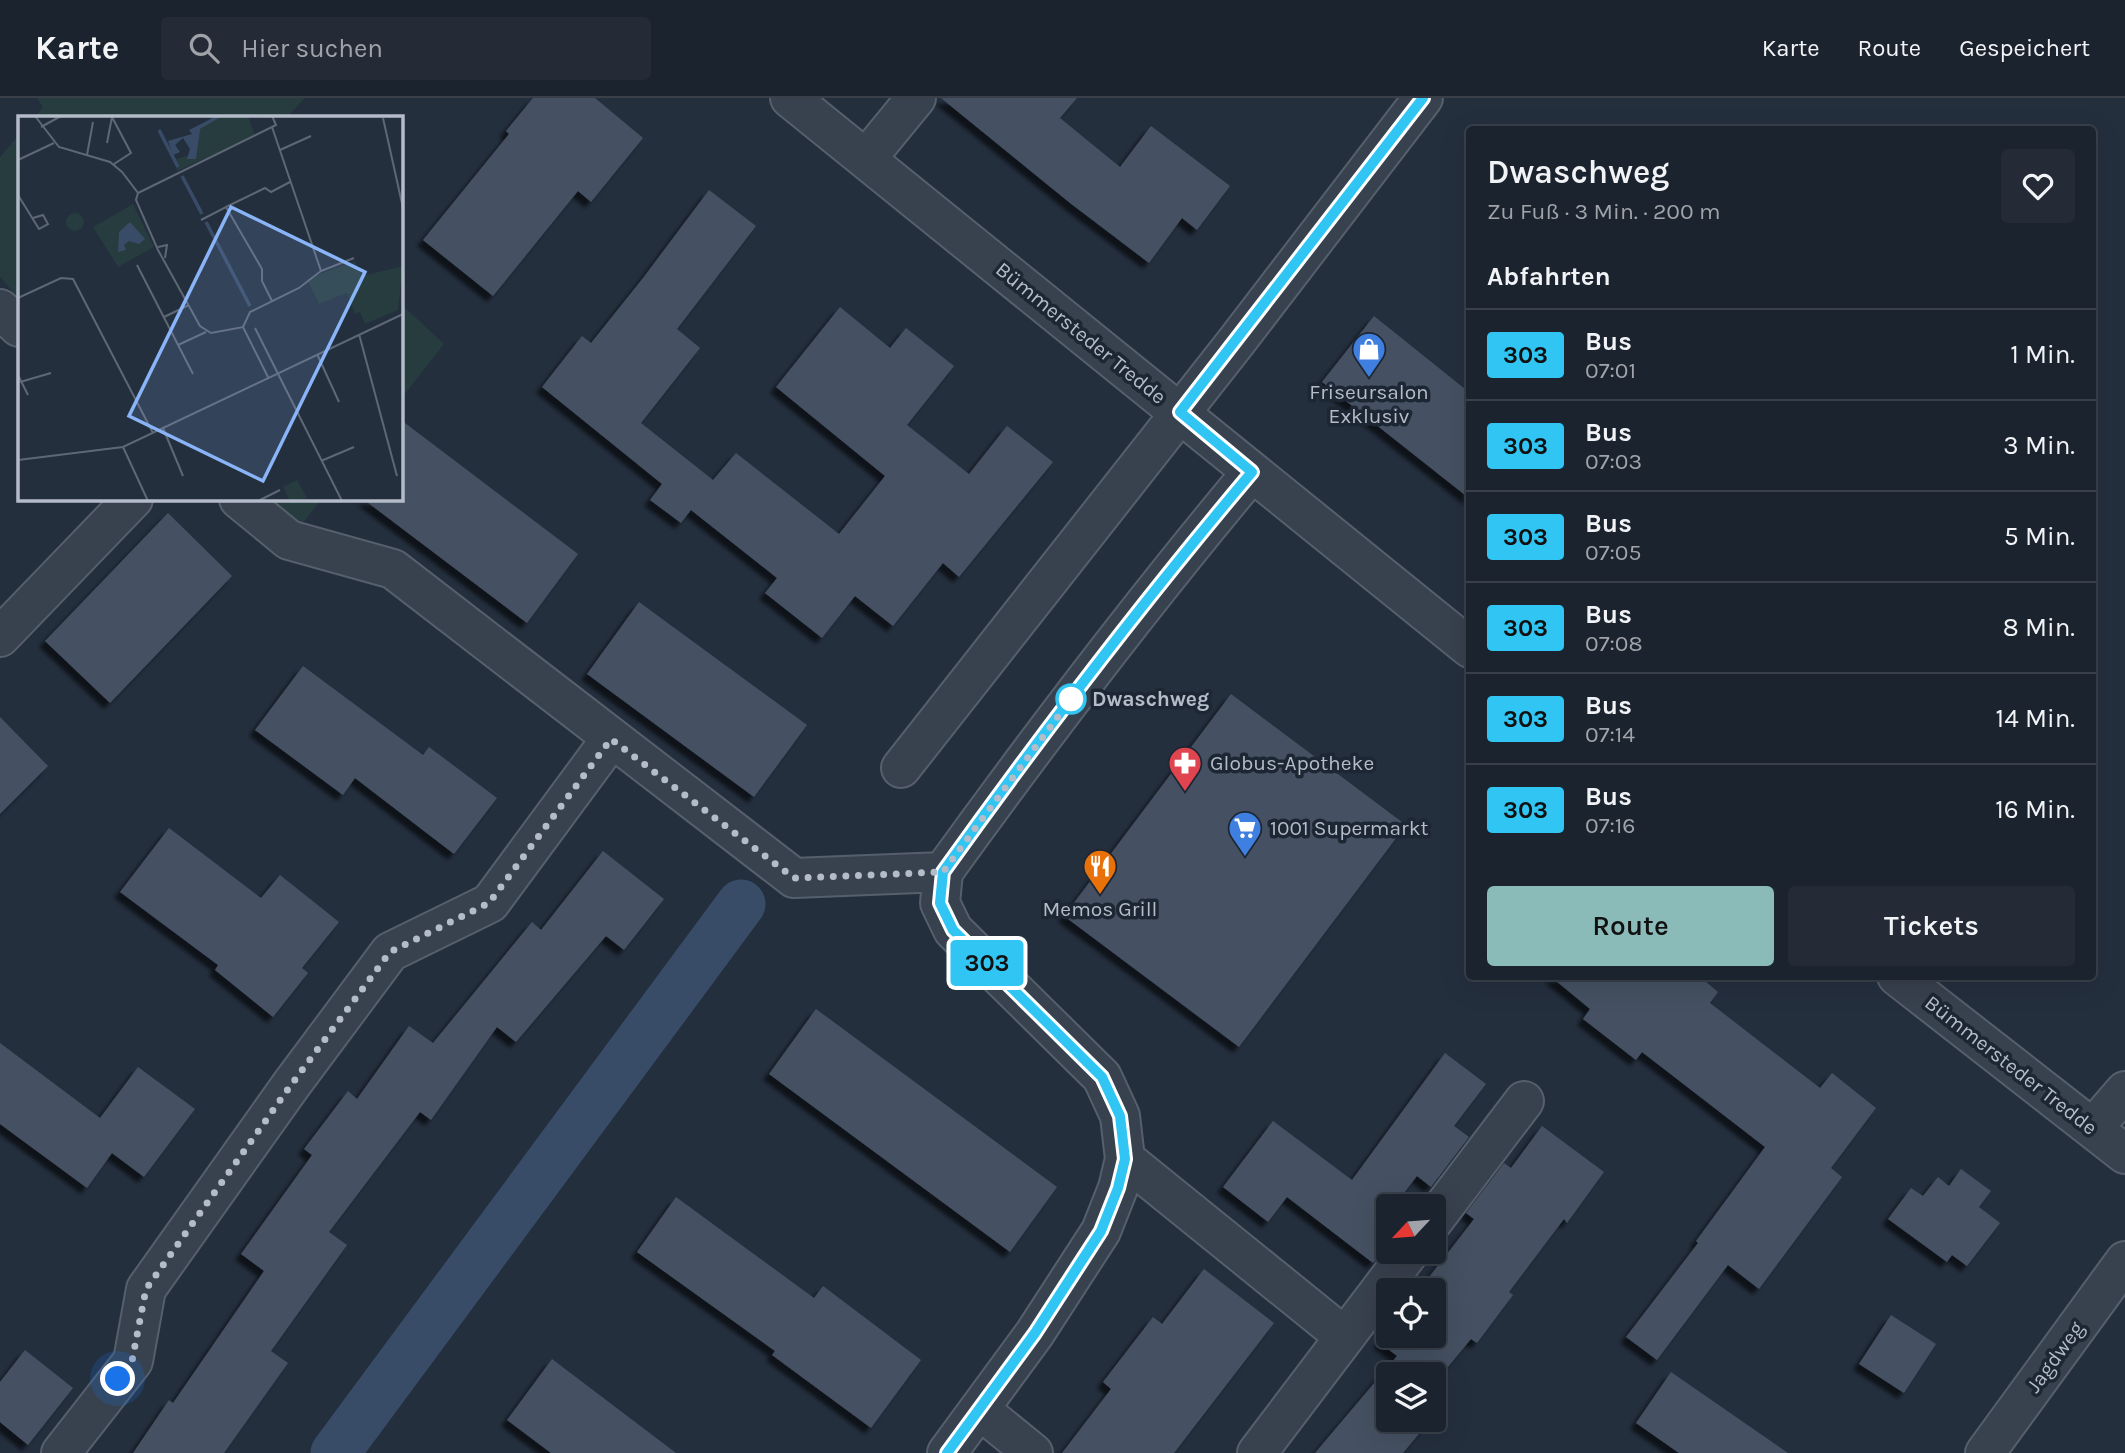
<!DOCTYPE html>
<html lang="de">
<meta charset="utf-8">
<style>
body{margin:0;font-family:Karla,sans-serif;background:#242b36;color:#f1f3f6;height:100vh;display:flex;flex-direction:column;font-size:26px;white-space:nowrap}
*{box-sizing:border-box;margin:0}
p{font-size:23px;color:#a0a4aa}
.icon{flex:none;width:38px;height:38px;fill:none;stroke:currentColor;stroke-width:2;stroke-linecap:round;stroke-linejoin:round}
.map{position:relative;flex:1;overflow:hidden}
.drawer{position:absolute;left:1466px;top:28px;width:630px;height:854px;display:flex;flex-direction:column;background:#1b232e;border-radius:7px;box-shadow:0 7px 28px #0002,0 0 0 2px #39404a}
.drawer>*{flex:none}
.badge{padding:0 14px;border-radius:5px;font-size:24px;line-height:46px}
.needle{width:46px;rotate:244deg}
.fabs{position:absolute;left:1376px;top:1096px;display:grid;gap:14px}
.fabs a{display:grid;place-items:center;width:70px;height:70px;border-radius:7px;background:#1b232e;box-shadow:0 7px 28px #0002,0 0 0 2px #39404a;font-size:35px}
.you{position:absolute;width:35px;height:35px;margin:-18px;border:5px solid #fff;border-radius:50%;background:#1a73e8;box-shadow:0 0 0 10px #1a73e833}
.map>.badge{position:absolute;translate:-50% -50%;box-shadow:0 0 0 4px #fff}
h2{padding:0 21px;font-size:26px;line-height:63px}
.round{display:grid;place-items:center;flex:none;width:74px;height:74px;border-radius:7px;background:#242b36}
.headline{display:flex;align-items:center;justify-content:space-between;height:119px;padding:0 21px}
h1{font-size:33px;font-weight:600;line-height:52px}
.cta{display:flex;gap:14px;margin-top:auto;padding:14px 21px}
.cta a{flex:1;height:80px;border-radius:7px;background:#8bbbb9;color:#111;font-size:28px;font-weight:600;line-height:80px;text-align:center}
.cta a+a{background:#242b36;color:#f1f3f6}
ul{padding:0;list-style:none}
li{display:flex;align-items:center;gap:21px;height:91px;padding:0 21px;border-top:2px solid #39404a}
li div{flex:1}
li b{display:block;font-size:26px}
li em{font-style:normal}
li .badge{min-width:77px;font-weight:700;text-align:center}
header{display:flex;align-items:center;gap:42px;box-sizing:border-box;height:98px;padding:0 35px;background:#1b232e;border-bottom:2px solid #39404a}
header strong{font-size:33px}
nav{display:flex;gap:38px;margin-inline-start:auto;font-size:24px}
.search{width:490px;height:63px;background:#242b36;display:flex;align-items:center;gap:18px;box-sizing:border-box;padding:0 24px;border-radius:7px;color:#a0a4aa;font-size:26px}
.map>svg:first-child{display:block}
</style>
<header>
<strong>Karte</strong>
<div class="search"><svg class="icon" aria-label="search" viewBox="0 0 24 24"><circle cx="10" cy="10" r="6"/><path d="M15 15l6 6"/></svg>Hier suchen</div>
<nav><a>Karte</a><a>Route</a><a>Gespeichert</a></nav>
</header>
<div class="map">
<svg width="2125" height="1355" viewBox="0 0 2125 1355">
<defs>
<filter id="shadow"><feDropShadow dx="-6" dy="6" stdDeviation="2" flood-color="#0009"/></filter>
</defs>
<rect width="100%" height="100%" fill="#242f3e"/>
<path fill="#263c3f" d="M37,0H305L287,19H35L43,9Z
M19,37V201L0,179V59Z
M401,206L444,246L401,301Z
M240,401H322L289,442Z"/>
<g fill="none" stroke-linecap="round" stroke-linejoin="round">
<path stroke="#394c67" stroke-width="49" d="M335,1355L741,806"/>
</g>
<path fill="#455162" filter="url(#shadow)" d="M533,0H595L643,40L591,104L578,93L493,198L423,142L509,36L506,33Z
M941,0H1077L1060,20L1120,69L1151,28L1230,88L1197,132L1182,120L1149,165L1070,105Z
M709,92L756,128L677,231L700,250L641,325L713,382L736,355L839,436L885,378L776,289L840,209L890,250L906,230L954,268L907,327L969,376L1007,328L1053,364L959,479L943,465L893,528L855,498L822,540L765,495L777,480L691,412L681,425L650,402L662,386L542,289L582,238L591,245L643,180Z
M1374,218L1470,295V401L1322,284Z
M401,322L578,456L527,525L363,401H401Z
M168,415L232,478L110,605L45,543Z
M639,504L807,627L754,699L587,576Z
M303,568L423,657L429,649L497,700L454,756L355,680L343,697L255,632Z
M1231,596L1406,727L1239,949L1064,818Z
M0,619L48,668L0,716Z
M169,730L261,800L280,777L339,824L302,870L308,875L273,919L215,872L218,867L120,794Z
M603,753L664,801L624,852L606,838L516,944L497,929L431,1022L420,1014L329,1134L347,1147L271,1253L288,1265L224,1355H133L169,1302L173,1305L264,1173L241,1156L312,1057L304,1051L348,993L357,1001L409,928L433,945L532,824L541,832Z
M1550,878H1699L1718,894L1710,905L1820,990L1832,975L1876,1010L1831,1070L1842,1079L1759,1191L1728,1167L1657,1262L1626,1239L1698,1145L1696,1143L1765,1049L1642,954L1636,962L1583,921L1590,911Z
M816,911L1057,1089L1010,1154L769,976Z
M0,945L100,1020L138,969L195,1011L144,1079L112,1055L87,1090L0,1026Z
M1445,955L1486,986L1454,1028L1469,1039L1431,1089L1417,1078L1394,1108H1388V1146L1373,1165L1287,1099L1268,1124L1223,1089L1273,1023L1352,1082Z
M1542,1028L1604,1074L1567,1125L1564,1121L1509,1194L1513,1197L1477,1245L1471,1241L1433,1287V1276H1388V1321H1424L1428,1325L1403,1355H1315L1397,1258L1379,1244L1388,1233V1237H1433V1192H1419L1474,1121L1466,1115L1504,1065L1511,1070Z
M1961,1071L1991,1093L1979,1109L2000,1125L1967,1168L1952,1157L1947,1164L1888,1121L1911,1090L1923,1098L1938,1079L1949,1088Z
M676,1099L814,1200L823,1188L921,1262L871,1330L772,1257L775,1253L637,1154Z
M1204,1171L1274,1225L1174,1355H1062L1111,1291L1103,1284L1153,1219L1162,1226Z
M1891,1217L1936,1246L1904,1295L1859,1266Z
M25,1252L73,1290L28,1347L0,1324V1284Z
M552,1261L676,1355H551L507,1322Z
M1671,1274L1788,1355H1679L1636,1325Z"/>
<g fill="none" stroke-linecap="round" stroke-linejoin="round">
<defs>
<path id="minor" d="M790,0L1470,550
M866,61L916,0
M0,211L19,229
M239,401L289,442L393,471L794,780L943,774
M0,539L133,401
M901,670L1236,244L1423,0
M1897,878L2125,1056
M2093,1030L2125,993
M1125,1061L1345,1239
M1433,1123L1524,1003
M979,1311L1033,1355
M61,1355L133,1263L146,1191L291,987L390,854L490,805L611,641
M947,1355L1035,1235L1101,1133L1118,1090L1125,1061L1120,1018L1102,979L953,832L940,805L943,774C1042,637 1144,503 1252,374
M1257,1355L1410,1153
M1985,1355L2125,1163"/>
</defs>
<use href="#minor" stroke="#565f6c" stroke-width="42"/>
<use href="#minor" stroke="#38414e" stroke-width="38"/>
</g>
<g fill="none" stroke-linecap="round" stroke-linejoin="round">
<defs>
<path id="line" d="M947,1355L1035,1235L1101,1133L1118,1090L1125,1061L1120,1018L1102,979L953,832L940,805L943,774C1041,637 1143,503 1252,374L1180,314L1423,0"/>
</defs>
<use href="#line" stroke="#fff" stroke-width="16"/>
<use href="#line" stroke="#30c5f3" stroke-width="10"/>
<path stroke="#b4bcc9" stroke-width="7" stroke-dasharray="0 12.6" d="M118,1281L132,1263L146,1191L291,987L390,854L489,805L611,641L794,780L943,774L1071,601"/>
</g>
<defs>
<symbol id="shop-pin" viewBox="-11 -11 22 30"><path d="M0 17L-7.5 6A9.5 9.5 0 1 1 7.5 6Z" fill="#3f7fe0" stroke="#1d2633"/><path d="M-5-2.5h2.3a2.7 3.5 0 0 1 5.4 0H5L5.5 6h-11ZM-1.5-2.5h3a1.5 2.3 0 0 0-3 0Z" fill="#fff"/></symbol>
<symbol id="pharmacy-pin" viewBox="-11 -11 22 30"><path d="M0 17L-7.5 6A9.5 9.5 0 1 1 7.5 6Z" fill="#e0444e" stroke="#1d2633"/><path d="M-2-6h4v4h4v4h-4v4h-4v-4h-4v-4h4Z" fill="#fff"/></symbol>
<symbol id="supermarket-pin" viewBox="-11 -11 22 30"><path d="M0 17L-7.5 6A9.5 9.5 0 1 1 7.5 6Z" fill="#3f7fe0" stroke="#1d2633"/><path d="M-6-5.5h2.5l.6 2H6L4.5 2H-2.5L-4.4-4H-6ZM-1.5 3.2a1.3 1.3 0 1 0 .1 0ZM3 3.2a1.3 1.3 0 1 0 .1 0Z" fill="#fff"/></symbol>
<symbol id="restaurant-pin" viewBox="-11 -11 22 30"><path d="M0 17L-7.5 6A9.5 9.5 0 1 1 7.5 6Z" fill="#e8710a" stroke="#1d2633"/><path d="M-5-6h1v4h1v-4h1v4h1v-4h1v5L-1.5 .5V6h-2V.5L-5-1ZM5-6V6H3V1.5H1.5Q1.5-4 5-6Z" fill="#fff"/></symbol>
</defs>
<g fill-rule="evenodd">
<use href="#shop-pin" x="1350" y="232" width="38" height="52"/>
<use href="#pharmacy-pin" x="1166" y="646" width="38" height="52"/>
<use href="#supermarket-pin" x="1226" y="711" width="38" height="52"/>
<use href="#restaurant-pin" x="1081" y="749" width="38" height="52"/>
</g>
<circle fill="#fff" stroke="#30c5f3" stroke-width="3.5" cx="1071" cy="601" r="14"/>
<g text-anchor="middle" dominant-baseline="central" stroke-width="7" stroke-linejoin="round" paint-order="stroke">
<g font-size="21" fill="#b4bcc9" stroke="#1d2633">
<text transform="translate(1081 235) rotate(39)">Bümmersteder Tredde</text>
<text transform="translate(2011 967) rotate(38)">Bümmersteder Tredde</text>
<text transform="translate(2055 1259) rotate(-54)">Jagdweg</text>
</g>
<g font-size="21" fill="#b4bcc9" stroke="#1d2633">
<text x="1369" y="294">Friseursalon<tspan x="1369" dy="24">Exklusiv</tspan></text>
<text x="1210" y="665" text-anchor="start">Globus-Apotheke</text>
<text x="1270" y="730" text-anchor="start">1001 Supermarkt</text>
<text x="1100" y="811">Memos Grill</text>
</g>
<g font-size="21" font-weight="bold" fill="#b4bcc9" stroke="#1d2633" text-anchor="start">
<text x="1092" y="601">Dwaschweg</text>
</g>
</g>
<g transform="translate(18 18)">
<rect width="385" height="385" fill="#242f3e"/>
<path d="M202,0H230L237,20L159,55L156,44L168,40L178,43L183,8ZM115,88L136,131L100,151L75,111ZM48 106a9 9 0 1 1 18 0a9 9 0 1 1-18 0ZM337,145L344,160L385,150L380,194L347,208L342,196L337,198L329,177L301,188L289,163ZM279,364L289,382L272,385L265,371Z" fill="#263c3f"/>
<path d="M183,8L178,43H169L172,33L165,22L157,29L162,36L155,39L150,25L174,18L171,14ZM112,106L127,123L121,128L111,125L106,129L108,134L100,136L101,116Z" fill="#394c67"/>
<path fill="none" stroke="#394c67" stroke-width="3.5" d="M180,12L201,0M141,14L160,51M164,60L184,98M188,106L232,190"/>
<path fill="none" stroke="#5e6776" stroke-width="2" d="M17,0L41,31L92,46L104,56L120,77L118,84L140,134L182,210L193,217L225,211L250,261M365,2L385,92M23,11L43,0M89,27L94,1L113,37L96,48M262,34L293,20M69,39L75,6M0,44L36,27M120,77L258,9L254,0M0,79L21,113L30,108L25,99L15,102M208,91L247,72L253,76L272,66M183,104L208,91L244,153V165L254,185M140,131L149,129L147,142M119,149L175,258M303,155L336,142M0,182L43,162L55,163L135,317M146,201L171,189M225,211L232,196L281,172L303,155L254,11M237,212L324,385M341,218L379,360M160,229L188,216M299,238L321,286M0,259L10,279M2,266L33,257M145,312L165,360M105,331L130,385M0,344L105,331L385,198M303,345L336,331M240,385L262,374"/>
<path fill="#8ab4f8" fill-opacity="0.15" stroke="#8ab4f8" stroke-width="3.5" d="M213,91L347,156L245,365L111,300Z"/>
<rect width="385" height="385" fill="none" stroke="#b4bcc9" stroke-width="3.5"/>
</g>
</svg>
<div class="fabs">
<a><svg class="needle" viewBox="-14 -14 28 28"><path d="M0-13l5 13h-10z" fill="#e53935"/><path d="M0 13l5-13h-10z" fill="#a0a4aa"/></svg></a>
<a><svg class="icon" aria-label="locate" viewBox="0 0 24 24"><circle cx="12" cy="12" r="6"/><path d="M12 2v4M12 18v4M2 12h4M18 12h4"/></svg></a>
<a><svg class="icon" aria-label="layers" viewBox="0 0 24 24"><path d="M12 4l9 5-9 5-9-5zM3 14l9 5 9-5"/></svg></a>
</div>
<div class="you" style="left:118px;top:1281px"></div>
<b class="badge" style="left:987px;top:865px;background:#30c5f3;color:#111">303</b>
<section class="drawer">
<div class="headline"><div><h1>Dwaschweg</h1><p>Zu Fuß · 3 Min. · 200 m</p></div><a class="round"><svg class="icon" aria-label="heart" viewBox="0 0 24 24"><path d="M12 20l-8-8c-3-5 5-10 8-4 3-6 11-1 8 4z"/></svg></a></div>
<h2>Abfahrten</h2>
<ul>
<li><span class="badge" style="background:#30c5f3;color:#111">303</span><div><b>Bus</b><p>07:01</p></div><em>1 Min.</em></li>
<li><span class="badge" style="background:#30c5f3;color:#111">303</span><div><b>Bus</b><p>07:03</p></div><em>3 Min.</em></li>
<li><span class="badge" style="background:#30c5f3;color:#111">303</span><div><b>Bus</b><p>07:05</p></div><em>5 Min.</em></li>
<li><span class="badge" style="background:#30c5f3;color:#111">303</span><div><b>Bus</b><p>07:08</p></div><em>8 Min.</em></li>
<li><span class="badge" style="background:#30c5f3;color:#111">303</span><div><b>Bus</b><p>07:14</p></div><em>14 Min.</em></li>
<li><span class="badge" style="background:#30c5f3;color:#111">303</span><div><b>Bus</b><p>07:16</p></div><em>16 Min.</em></li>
</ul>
<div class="cta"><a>Route</a><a>Tickets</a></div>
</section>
</div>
